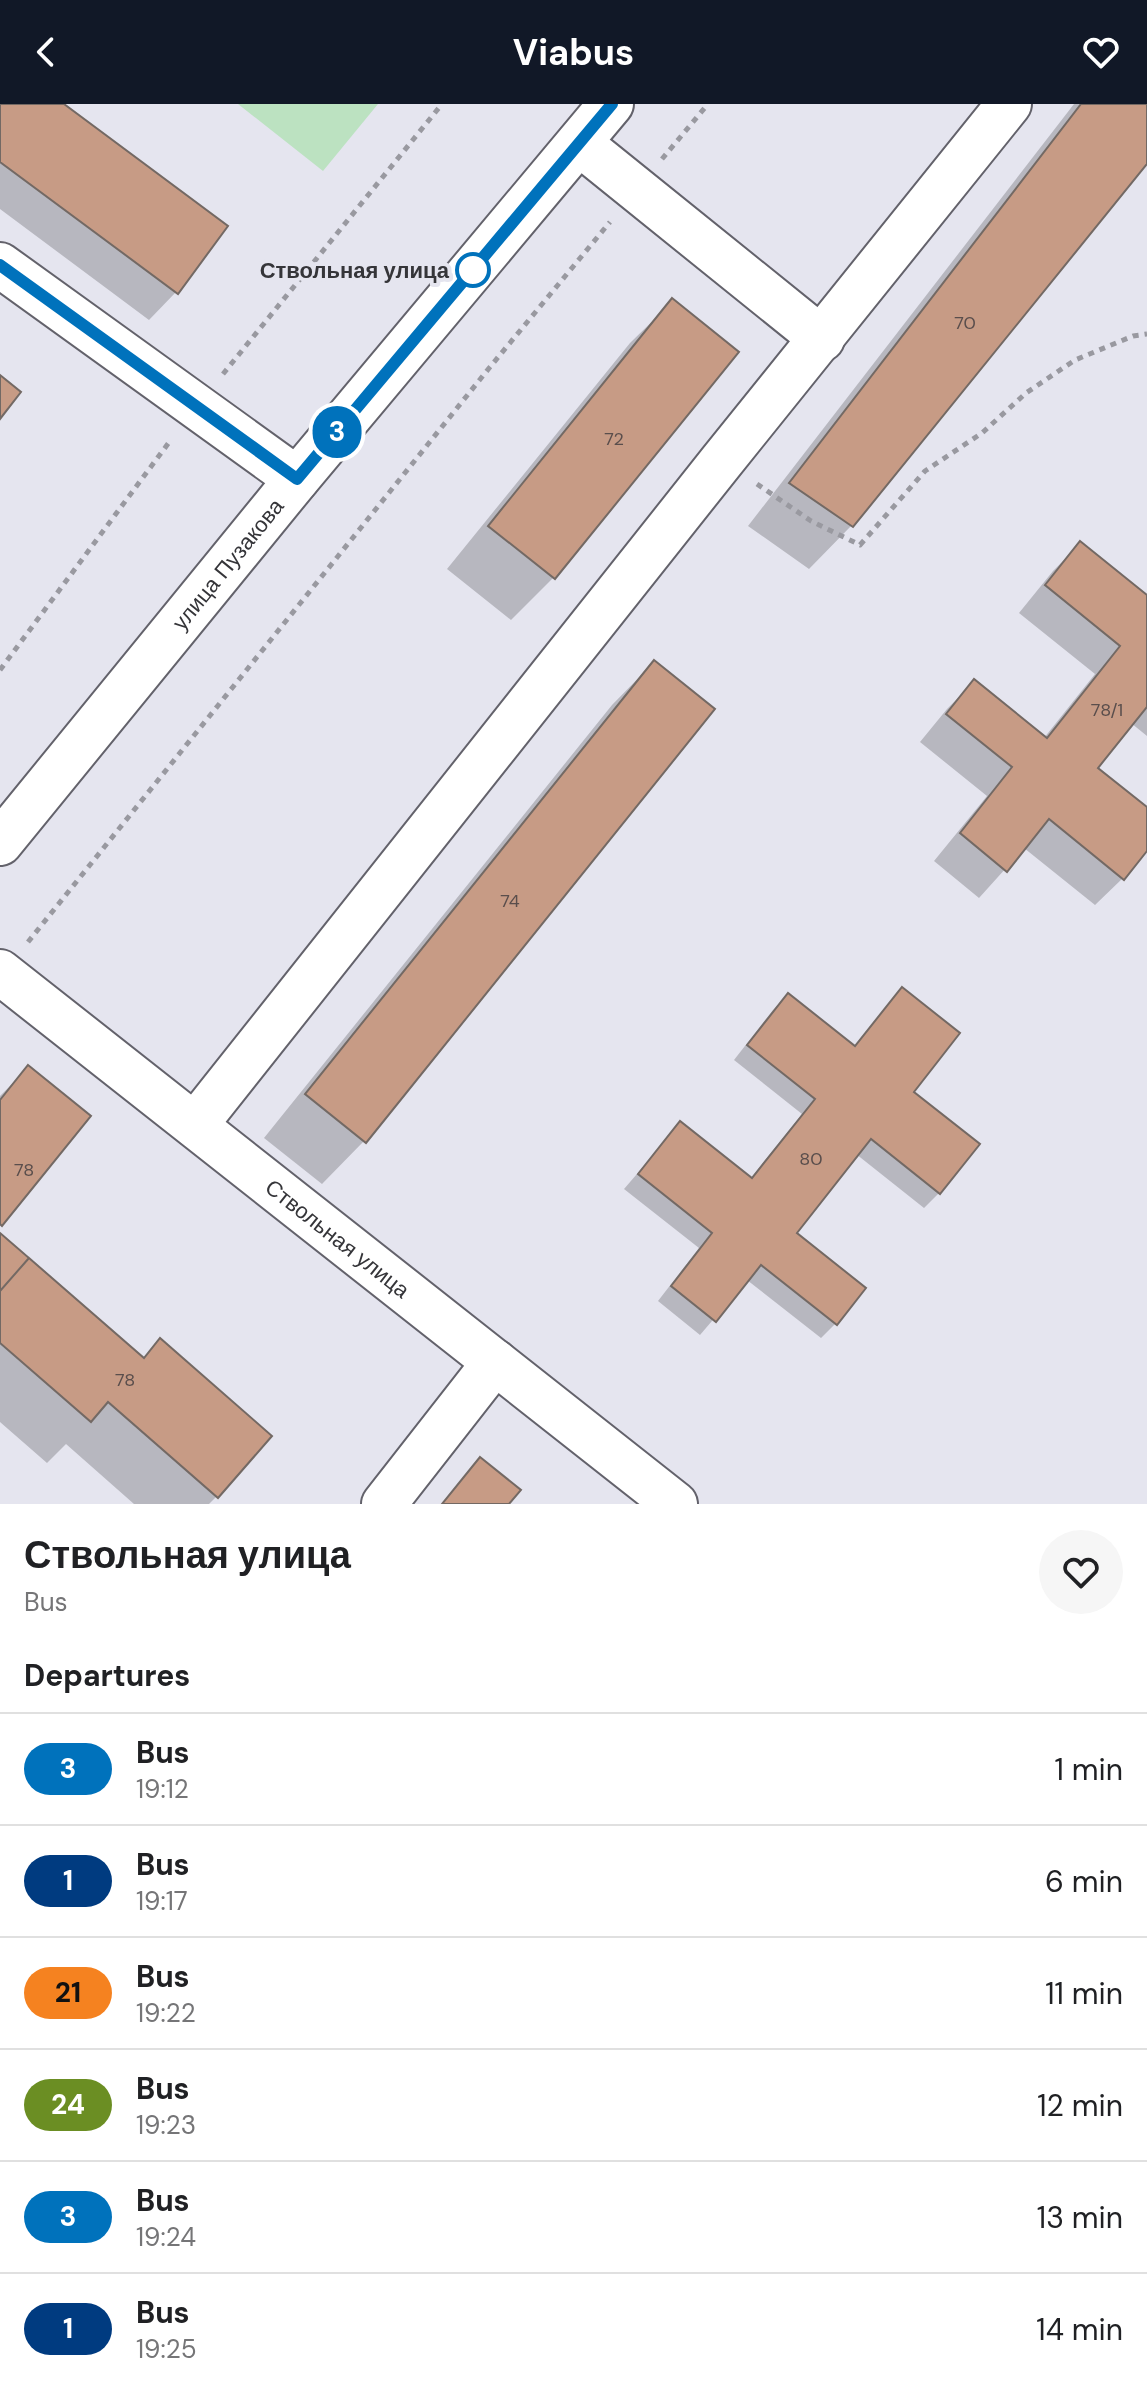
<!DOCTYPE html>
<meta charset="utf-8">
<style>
body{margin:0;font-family:"DM Sans",sans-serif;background:#f6f6f6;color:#202124;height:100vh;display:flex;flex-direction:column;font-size:30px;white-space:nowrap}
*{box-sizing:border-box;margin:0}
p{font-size:26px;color:#757577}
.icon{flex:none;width:44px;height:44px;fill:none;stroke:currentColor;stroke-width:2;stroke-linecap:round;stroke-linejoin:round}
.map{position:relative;height:1400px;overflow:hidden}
.panel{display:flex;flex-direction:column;background:#fff;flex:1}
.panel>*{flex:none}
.badge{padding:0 16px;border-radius:26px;font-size:28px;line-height:52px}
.map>.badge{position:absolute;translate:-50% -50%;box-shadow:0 0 0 4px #fff}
h2{padding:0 24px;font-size:30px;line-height:72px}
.round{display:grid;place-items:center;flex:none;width:84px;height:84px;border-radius:42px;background:#f6f6f6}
.summary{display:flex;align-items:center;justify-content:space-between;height:136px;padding:0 24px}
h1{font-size:38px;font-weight:700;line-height:60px}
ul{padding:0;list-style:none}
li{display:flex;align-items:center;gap:24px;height:112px;padding:0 24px;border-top:2px solid #e0e0e0}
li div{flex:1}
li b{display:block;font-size:30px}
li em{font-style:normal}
li .badge{min-width:88px;font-weight:700;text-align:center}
header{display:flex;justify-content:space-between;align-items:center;height:104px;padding:0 24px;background:#111827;color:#fff;font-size:36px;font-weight:700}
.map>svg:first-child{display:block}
</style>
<header><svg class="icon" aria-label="back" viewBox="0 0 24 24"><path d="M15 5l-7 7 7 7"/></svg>Viabus<svg class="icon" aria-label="heart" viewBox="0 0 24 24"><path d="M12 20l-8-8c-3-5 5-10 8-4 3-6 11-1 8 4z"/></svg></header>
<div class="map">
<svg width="1147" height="1400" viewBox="0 0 1147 1400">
<rect width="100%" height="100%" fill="#e5e5ef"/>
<path fill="#bce2c1" d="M238,0H378L323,67Z"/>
<path fill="#0003" d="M0,0H60L176,188L149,216L0,105Z
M1074,0H1147V57L851,422L809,465L748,422Z
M673,197L553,474L511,516L447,465L630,239Z
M1080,440L1147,494V632L1131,619L1095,664L1147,706V744L1123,774L1095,801L1024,744L979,794L934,757L987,692L920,638L947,605L974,578L1044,634L1095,570L1019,509L1053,467Z
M654,558L364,1037L322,1080L264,1034L612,601Z
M902,886L911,988L939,1089L924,1104L856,1050L794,1129L864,1184L835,1220L821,1234L747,1176L700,1231L658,1197L699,1144L624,1085L680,1020L750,1075L802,1010L734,956L773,906L788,891L854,943Z
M29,963L89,1012L0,1122V992Z
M0,1131L142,1255L160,1237L217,1392L209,1400H134L66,1340L47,1359L0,1318Z"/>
<path fill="#c79b85" stroke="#736964" stroke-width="2" d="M0,0H64L228,122L178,190L0,58Z
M1081,0H1147V60L853,423L789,379Z
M672,194L739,248L555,475L488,422Z
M0,271L21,288L0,315Z
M1080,437L1147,491V603L1098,664L1147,703V747L1124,776L1049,715L1007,768L960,729L1012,663L946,610L974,575L1047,634L1120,542L1045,481Z
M654,556L715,605L366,1039L305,990Z
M902,883L960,929L914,988L980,1040L940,1090L871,1035L797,1129L866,1184L837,1221L761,1161L716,1218L671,1182L712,1129L638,1070L680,1017L752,1074L815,995L747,941L788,889L855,942Z
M28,961L91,1012L2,1122L0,1120V996Z
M0,1129L29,1154L0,1187Z
M29,1154L144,1254L160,1234L272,1332L218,1394L108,1298L91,1318L0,1239V1187Z
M480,1353L521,1386L509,1400H442Z"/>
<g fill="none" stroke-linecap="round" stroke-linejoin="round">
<defs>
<g id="minor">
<path d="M579,39L822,235"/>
<path d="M0,161L297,375"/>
<path id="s1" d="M0,739L297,375L611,0"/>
<path id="s2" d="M0,868L675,1400"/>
<path d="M195,1021L721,358L1009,0"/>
<path d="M384,1400L495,1258"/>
</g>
</defs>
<use href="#minor" stroke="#63626b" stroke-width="48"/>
<path stroke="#9999a0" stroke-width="5" stroke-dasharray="6 6" stroke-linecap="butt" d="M662,55L708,0
M223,270L442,0
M757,380L811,417L860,441L925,367L982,329L1026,289L1075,256L1133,232L1147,230
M0,566L170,337
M28,838L490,263L610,118"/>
<use href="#minor" stroke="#fff" stroke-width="44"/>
</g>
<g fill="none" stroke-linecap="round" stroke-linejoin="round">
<defs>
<path id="line" d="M0,161L297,375L612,0"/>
</defs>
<use href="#line" stroke="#fff" stroke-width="18"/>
<use href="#line" stroke="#0072bc" stroke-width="12"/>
</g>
<circle fill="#fff" stroke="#0072bc" stroke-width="4" cx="473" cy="166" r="16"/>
<g text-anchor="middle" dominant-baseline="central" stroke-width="8" stroke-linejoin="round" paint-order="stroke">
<g font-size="18" fill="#5a4e4c">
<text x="965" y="219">70</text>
<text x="614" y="335">72</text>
<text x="1107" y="606">78/1</text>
<text x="510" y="797">74</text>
<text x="811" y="1055">80</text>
<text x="24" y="1066">78</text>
<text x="125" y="1276">78</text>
</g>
<g font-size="22" font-weight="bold" fill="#353539" stroke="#e5e5ef" text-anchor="end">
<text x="449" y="166">Ствольная улица</text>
</g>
<g font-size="22" fill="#353539" stroke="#e5e5ef">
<text stroke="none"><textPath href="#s1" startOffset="360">улица Пузакова</textPath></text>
<text stroke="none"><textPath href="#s2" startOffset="430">Ствольная улица</textPath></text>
</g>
</g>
</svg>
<b class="badge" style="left:337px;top:328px;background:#0072bc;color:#fff">3</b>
</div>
<section class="panel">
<div class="summary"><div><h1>Ствольная улица</h1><p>Bus</p></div><a class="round"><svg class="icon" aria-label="heart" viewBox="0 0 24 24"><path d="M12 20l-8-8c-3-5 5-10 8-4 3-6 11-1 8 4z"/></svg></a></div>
<h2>Departures</h2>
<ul>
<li><span class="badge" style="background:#0072bc;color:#fff">3</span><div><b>Bus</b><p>19:12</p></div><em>1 min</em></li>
<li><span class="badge" style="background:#003b80;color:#fff">1</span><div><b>Bus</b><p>19:17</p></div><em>6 min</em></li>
<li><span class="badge" style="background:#f58220;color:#111">21</span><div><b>Bus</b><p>19:22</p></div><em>11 min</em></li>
<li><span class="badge" style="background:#6b8e23;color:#fff">24</span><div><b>Bus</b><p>19:23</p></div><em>12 min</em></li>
<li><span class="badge" style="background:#0072bc;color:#fff">3</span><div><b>Bus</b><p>19:24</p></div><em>13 min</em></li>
<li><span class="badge" style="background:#003b80;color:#fff">1</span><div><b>Bus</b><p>19:25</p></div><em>14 min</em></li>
</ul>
</section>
